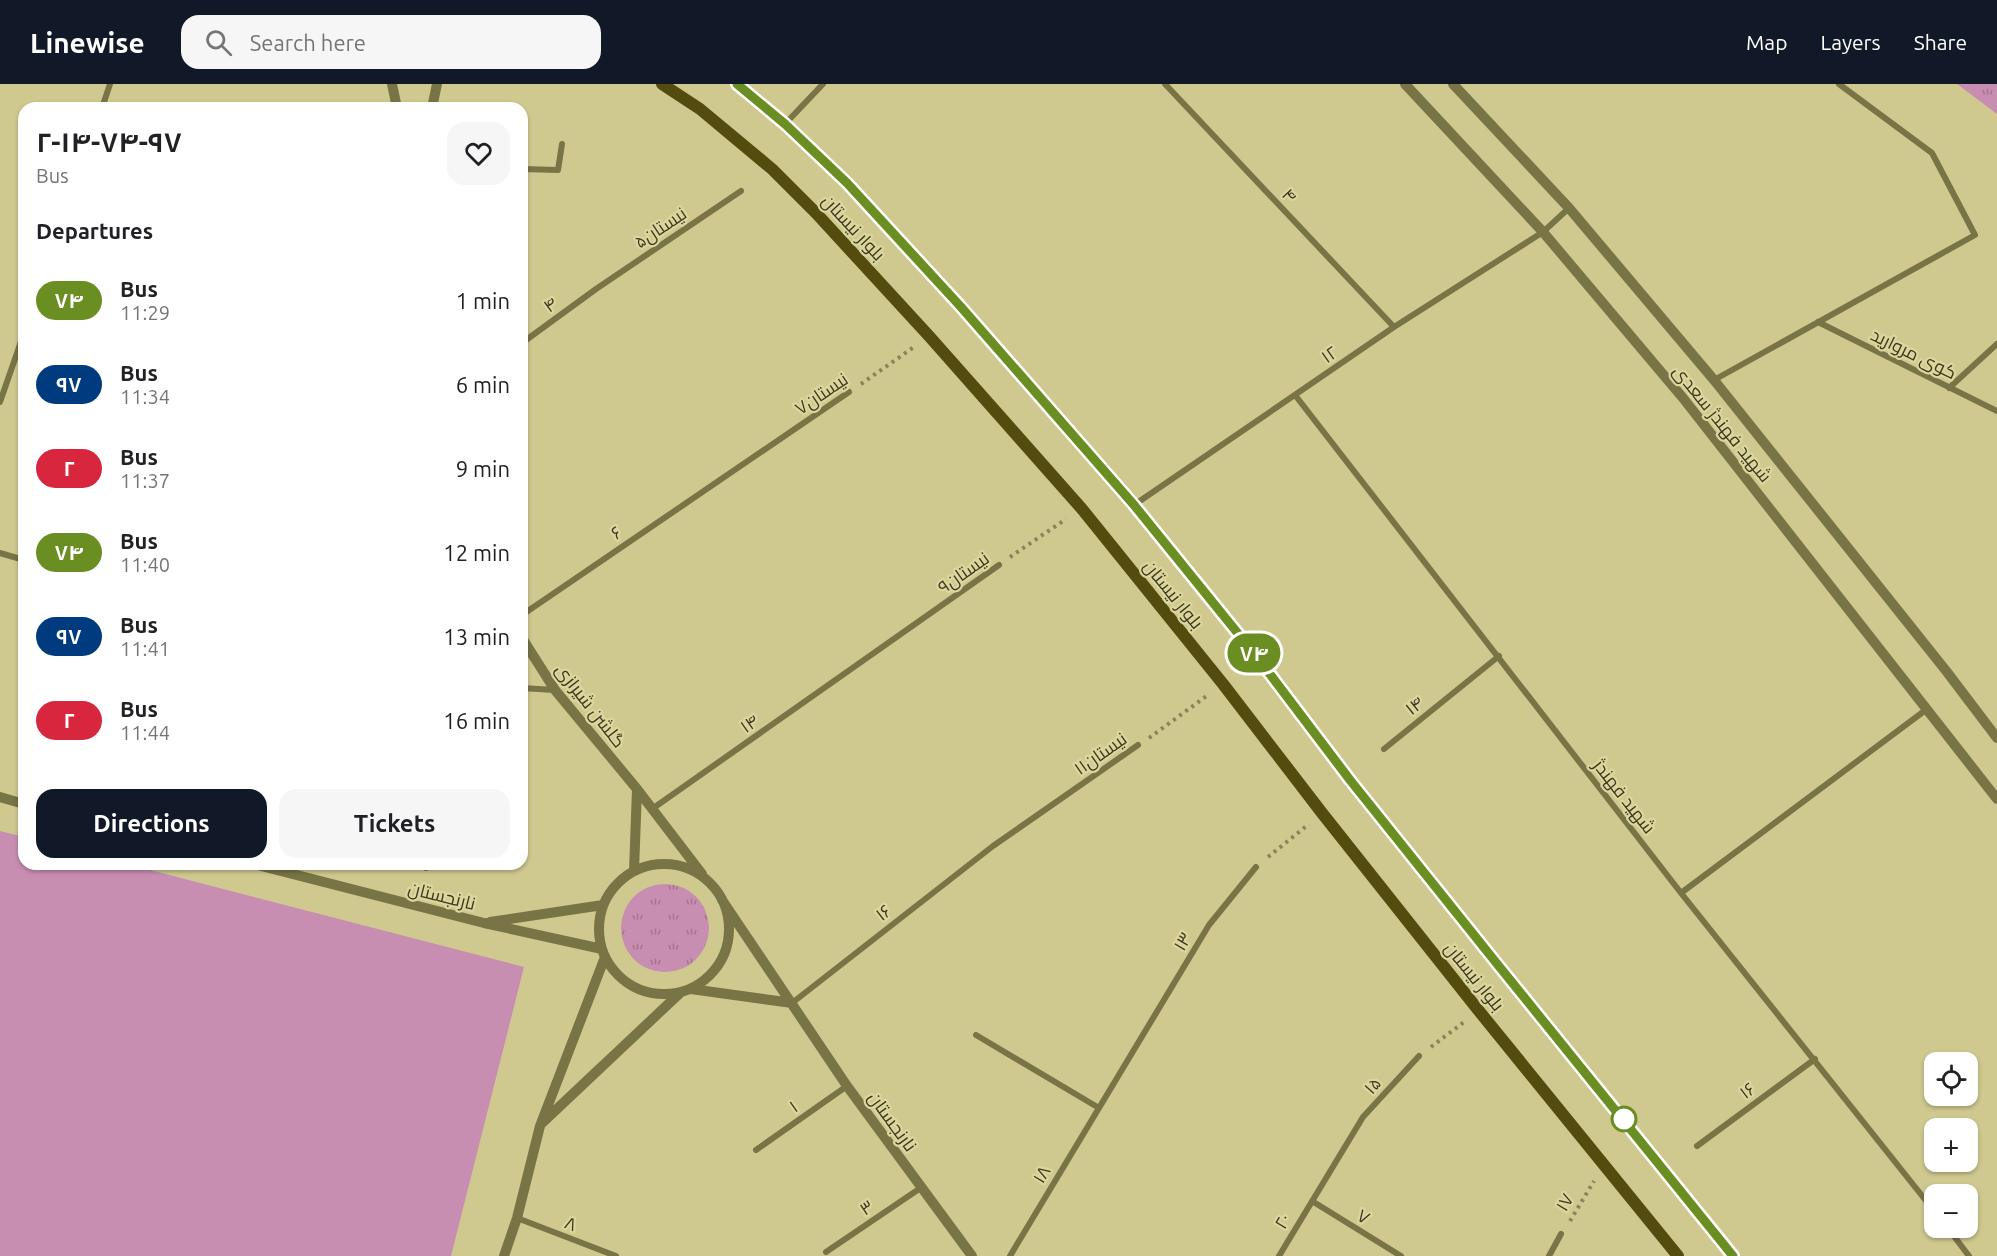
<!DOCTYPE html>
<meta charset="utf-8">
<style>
body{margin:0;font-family:Ubuntu,Cairo,sans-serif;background:#f6f6f6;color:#202124;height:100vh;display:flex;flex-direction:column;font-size:22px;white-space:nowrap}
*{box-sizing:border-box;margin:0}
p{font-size:20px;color:#757577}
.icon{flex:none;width:33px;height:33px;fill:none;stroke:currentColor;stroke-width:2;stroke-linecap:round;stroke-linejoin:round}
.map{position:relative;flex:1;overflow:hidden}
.sheet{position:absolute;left:18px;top:18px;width:510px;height:768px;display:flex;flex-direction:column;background:#fff;border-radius:18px;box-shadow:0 2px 4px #0004}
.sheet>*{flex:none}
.badge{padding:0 12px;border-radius:20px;font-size:21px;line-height:39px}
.tools{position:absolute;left:1924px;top:968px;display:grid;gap:12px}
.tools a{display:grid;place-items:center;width:54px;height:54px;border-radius:12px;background:#fff;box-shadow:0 2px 4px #0004;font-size:30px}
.map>.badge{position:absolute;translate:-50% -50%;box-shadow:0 0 0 3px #fff}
h2{padding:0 18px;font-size:22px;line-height:54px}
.round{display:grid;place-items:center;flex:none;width:63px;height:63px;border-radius:18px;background:#f6f6f6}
.head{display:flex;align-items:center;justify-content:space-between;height:102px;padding:0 18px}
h1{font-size:28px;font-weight:700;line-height:45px}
.action{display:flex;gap:12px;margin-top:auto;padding:12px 18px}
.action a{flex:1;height:69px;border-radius:18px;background:#111827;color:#fff;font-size:24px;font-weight:700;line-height:69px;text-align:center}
.action a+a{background:#f6f6f6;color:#202124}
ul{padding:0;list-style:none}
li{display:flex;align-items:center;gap:18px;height:84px;padding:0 18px}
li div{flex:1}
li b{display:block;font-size:22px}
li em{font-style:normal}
li .badge{min-width:66px;font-weight:700;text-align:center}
header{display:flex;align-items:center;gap:36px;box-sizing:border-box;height:84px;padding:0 30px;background:#111827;color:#fff}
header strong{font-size:28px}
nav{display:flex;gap:33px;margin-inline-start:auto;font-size:21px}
.search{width:420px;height:54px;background:#f6f6f6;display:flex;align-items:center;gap:15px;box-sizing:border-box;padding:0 21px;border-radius:18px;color:#757577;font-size:22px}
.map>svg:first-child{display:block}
</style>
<header>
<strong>Linewise</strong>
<div class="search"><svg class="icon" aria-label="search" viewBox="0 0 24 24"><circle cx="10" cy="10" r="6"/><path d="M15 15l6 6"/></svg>Search here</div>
<nav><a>Map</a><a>Layers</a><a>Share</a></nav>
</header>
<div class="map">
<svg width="1997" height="1172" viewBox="0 0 1997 1172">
<defs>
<pattern id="grass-tufts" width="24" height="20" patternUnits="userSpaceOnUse" patternTransform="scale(1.5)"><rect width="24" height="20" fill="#c88eb1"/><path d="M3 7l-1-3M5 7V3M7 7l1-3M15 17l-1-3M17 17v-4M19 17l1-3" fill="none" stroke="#a47590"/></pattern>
</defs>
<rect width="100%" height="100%" fill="#cfc990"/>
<path fill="url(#grass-tufts)" d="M1957,0H1997V30Z
M621 844a44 44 0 1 1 88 0a44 44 0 1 1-88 0Z"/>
<path fill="#c88eb1" d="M0,747L24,753V780H127L524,883L451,1172H0Z"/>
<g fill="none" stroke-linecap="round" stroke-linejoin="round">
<path stroke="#89845b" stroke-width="4" stroke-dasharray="3 4.5" stroke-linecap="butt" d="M861,300L914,263
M1010,473L1066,435
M1149,654L1208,611
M1268,773L1309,740
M1431,963L1464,938
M1570,1137L1594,1097"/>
<path stroke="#797446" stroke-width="6" d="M1165,0L1394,243
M102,24L110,0
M785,40L823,0
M522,85L558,86L562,60
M1818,238L1997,327
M522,259L596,205L741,107
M1714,296L1975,151L1932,69L1839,0
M1949,304L1997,260
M1295,311L1681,809L1935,1128
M0,318L24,249
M1134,421L1394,243L1543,148L1569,124
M0,469L24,476
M522,531L849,308
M522,604L554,606
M1384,665L1499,572
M652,725L999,481
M426,784L427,780
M1681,809L1927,625
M792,919L993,762L1138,661
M976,951L1099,1024
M1697,1062L1815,975
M756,1066L847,1002
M1312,1117L1401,1172
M517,1134L616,1172
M1947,1143L1969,1172
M826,1168L922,1103
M1010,1172L1209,841L1256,783
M1279,1172L1363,1033L1419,972
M1549,1172L1561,1150"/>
<path stroke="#797446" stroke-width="10" d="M392,0L397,24
M1405,0L1543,148L1683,314L1997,715
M1453,0L1569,124L1714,296L1947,588L1997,654
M432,24L437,0
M522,554L555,606L637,705L702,790
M0,713L24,720
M254,780L484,839L602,865
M599 845a65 65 0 1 1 130 0a65 65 0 1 1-130 0Z
M634,787L637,705
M722,816L847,1002L972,1172
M490,838L603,821
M691,905L792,919
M542,1039L680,909
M504,1172L517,1134L540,1042L605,873"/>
<path stroke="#534c0e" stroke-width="12" d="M662,0L700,25L772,85L816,129L929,252L1082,425L1223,600L1322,729L1479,927L1678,1172
M737,0L785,40L847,99L961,223L1134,421L1257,573L1350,696L1512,899L1733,1172"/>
</g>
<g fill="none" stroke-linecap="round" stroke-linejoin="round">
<defs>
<path id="line" d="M737,0L785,40L847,99L961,223L1134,421L1257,573L1350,696L1498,881L1733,1172"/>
</defs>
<use href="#line" stroke="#fff" stroke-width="14"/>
<use href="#line" stroke="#6b8e23" stroke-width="9"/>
</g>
<circle fill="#fff" stroke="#6b8e23" stroke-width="3" cx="1624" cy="1035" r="12"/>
<g text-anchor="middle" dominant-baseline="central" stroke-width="4.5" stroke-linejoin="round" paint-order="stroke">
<g font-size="18" fill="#3b3821" stroke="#dcd69d">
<text transform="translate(1290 111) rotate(47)">۴</text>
<text transform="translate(660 143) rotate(-34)">۵نیستان</text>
<text transform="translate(854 143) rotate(47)">بلوار نیستان</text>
<text transform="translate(550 220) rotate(-36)">۴</text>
<text transform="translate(1914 269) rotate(26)">کوی مروارید</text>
<text transform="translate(1329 270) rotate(-35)">۱۲</text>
<text transform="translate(821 309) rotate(-34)">۷نیستان</text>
<text transform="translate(1723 339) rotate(51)">شهید فهندژ سعدی</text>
<text transform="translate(616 448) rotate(-34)">۶</text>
<text transform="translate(963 488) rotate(-35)">۹نیستان</text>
<text transform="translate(1174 510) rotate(51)">بلوار نیستان</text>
<text transform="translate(591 621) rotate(52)">گلشن شیرازی</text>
<text transform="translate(1414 621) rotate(-39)">۱۴</text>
<text transform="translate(749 639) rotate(-35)">۱۴</text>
<text transform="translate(1100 669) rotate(-35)">۱۱نیستان</text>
<text transform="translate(1625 712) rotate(52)">شهید فهندژ</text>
<text transform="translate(442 811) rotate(14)">نارنجستان</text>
<text transform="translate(883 828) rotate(-38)">۱۶</text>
<text transform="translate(1182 857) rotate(-59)">۱۳</text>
<text transform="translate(1475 892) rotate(51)">بلوار نیستان</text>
<text transform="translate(1372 1001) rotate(-48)">۱۵</text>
<text transform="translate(1747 1006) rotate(-37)">۱۶</text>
<text transform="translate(793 1022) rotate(-35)">۱</text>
<text transform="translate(893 1037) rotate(54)">نارنجستان</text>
<text transform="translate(1041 1090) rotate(-59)">۱۸</text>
<text transform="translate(1564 1118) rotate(-59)">۱۷</text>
<text transform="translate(866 1123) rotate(-34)">۳</text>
<text transform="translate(1364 1132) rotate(31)">۷</text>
<text transform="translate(1282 1137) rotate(-59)">۲۰</text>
<text transform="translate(571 1139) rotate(21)">۸</text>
</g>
</g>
</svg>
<div class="tools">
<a><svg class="icon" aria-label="locate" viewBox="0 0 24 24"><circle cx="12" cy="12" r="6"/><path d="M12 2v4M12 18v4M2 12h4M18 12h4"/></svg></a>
<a>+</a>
<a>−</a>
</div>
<b class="badge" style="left:1254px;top:569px;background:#6b8e23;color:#fff">۷۴</b>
<section class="sheet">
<div class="head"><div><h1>۲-۱۴-۷۴-۹۷</h1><p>Bus</p></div><a class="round"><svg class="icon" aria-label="heart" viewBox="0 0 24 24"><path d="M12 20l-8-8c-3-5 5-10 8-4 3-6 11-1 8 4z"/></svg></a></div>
<h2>Departures</h2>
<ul>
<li><span class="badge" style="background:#6b8e23;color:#fff">۷۴</span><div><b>Bus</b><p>11:29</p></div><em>1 min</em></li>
<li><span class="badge" style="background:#003b80;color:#fff">۹۷</span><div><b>Bus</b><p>11:34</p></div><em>6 min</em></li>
<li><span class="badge" style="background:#d7263d;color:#fff">۲</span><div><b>Bus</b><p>11:37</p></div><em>9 min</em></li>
<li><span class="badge" style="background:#6b8e23;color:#fff">۷۴</span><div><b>Bus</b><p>11:40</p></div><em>12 min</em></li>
<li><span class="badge" style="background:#003b80;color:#fff">۹۷</span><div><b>Bus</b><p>11:41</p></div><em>13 min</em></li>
<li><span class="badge" style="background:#d7263d;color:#fff">۲</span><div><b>Bus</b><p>11:44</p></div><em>16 min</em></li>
</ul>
<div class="action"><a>Directions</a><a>Tickets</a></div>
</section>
</div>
